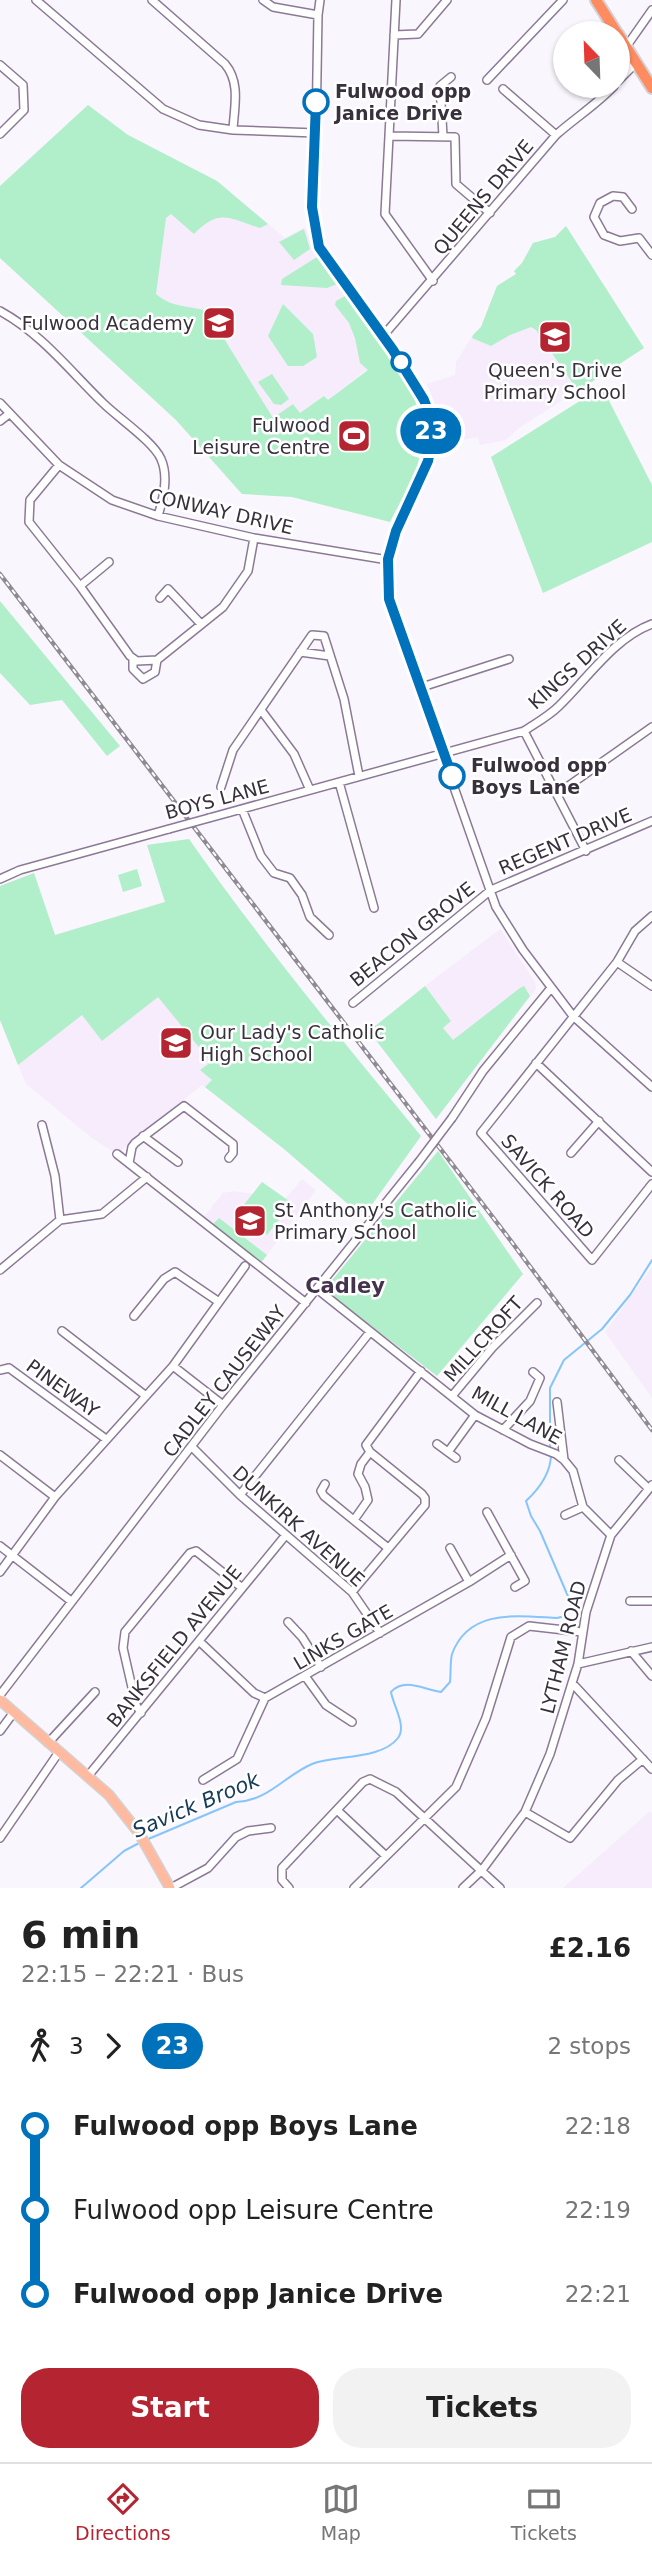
<!DOCTYPE html>
<meta charset="utf-8">
<style>
body{margin:0;font-family:"DejaVu Sans",sans-serif;background:#f2f2f2;color:#222;height:100vh;display:flex;flex-direction:column;font-size:26px;white-space:nowrap}
*{box-sizing:border-box;margin:0}
p{font-size:23px;color:#767676}
.icon{flex:none;width:38px;height:38px;fill:none;stroke:currentColor;stroke-width:2;stroke-linecap:round;stroke-linejoin:round}
.map{position:relative;height:1888px;overflow:hidden}
.details{display:flex;flex-direction:column;background:#fff;flex:1}
.details>*{flex:none}
.badge{padding:0 14px;border-radius:23px;font-size:24px;line-height:46px}
.needle{width:46px;rotate:337deg}
.buttons{position:absolute;left:553px;top:21px;display:grid;gap:14px}
.buttons a{display:grid;place-items:center;width:77px;height:77px;border-radius:50%;background:#fff;box-shadow:0 2px 5px #0004;font-size:35px}
.map>.badge{position:absolute;translate:-50% -50%;box-shadow:0 0 0 4px #fff}
.legs{display:flex;align-items:center;gap:10px;height:77px;padding:0 21px;font-size:23px}
.legs p{margin-inline-start:auto}
.head{display:flex;align-items:center;justify-content:space-between;height:119px;padding:0 21px}
h1{font-size:38px;font-weight:700;line-height:52px}
.action{display:flex;gap:14px;margin-top:auto;padding:14px 21px}
.action a{flex:1;height:80px;border-radius:28px;background:#b52431;color:#fff;font-size:28px;font-weight:700;line-height:80px;text-align:center}
.action a+a{background:#f2f2f2;color:#222}
ul{padding:0 21px;list-style:none}
li{display:flex;align-items:center;gap:24px;height:84px;font-size:26px}
li i{display:grid;place-items:center;width:10px;height:100%;margin:0 9px;background:currentColor}
li i::after{content:'';width:18px;height:18px;margin:-9px;border:5px solid;border-radius:50%;background:#fff}
li p{margin-inline-start:auto}
li:first-child i{background:linear-gradient(#0000 50%,currentColor 0)}
li:last-child i{background:linear-gradient(currentColor 50%,#0000 0)}
.tab-bar{display:flex;justify-content:space-around;align-items:center;height:98px;border-top:2px solid #e0e0e0;background:#fff;font-size:19px;color:#767676}
.tab-bar a{display:grid;justify-items:center;gap:4px}
.tab-bar .current{color:#b52431}
.map>svg:first-child{display:block}
</style>
<div class="map">
<svg width="652" height="1888" viewBox="0 0 652 1888">
<rect width="100%" height="100%" fill="#faf6fd"/>
<path fill="#f6ecfc" d="M88,105L128,135L217,181L285,238L305,227L317,257L387,350L377,365L362,373L327,401L324,396L300,413L293,404L242,494L176,420L0,258V186Z
M566,226L644,348L519,428L506,440L480,445L478,437L440,445L437,408L427,384L455,375L456,362L473,335L481,327L497,286L516,274L514,271L522,263L533,243L555,237Z
M189,839L234,903L317,1010L421,1136L363,1217L284,1149L202,1085L117,1154L92,1138L26,1084L0,1020V886L34,873L55,935L165,902L147,845Z
M500,929L535,982L536,989L436,1119L369,1031L425,986Z
M302,1179L316,1190L260,1264L203,1218L223,1193L234,1191L253,1194L262,1182L285,1199Z
M652,1267V1398L605,1332Z
M650,1811L652,1814V1888H563Z"/>
<path fill="#b0efca" d="M88,105L128,135L217,181L268,224L260,228C229,218 219,208 194,234L171,214L166,218L156,294C172,308 187,305 207,311L273,418L293,404L300,413L324,396L328,400L368,370L360,363L355,338L349,323L335,305L336,301L345,296C383,339 436,401 418,463C413,483 399,503 390,522L292,497L242,494L176,420L0,258V186Z
M566,226L644,348L578,391L536,330L531,327L510,335L491,346L472,338L473,335L481,327L497,286L516,274L514,271L522,263L533,243L555,237Z
M304,229L310,249L294,260L279,242Z
M317,257L337,284L327,288L281,285L282,279Z
M283,304L313,334L317,357L303,366H288L268,336Z
M272,374L289,399L281,405L274,404L258,382Z
M602,387L652,485V542L543,593L491,457Z
M0,601L120,746L107,756L62,700L30,705L0,673Z
M189,839C261,942 341,1039 421,1136L363,1217L284,1149L205,1087L212,1080L200,1070L211,1062L158,997L102,1041L82,1015L18,1065L0,1020V886L34,873L55,935L165,902L147,845Z
M137,869L142,886L123,892L118,875Z
M425,986L451,1021L443,1028L453,1040L520,988L524,986L530,996L436,1119L369,1031Z
M438,1151L523,1274L437,1376L324,1290Z
M262,1182L292,1203L267,1235L240,1215L245,1209L242,1207Z
M219,1218L267,1255L260,1264L212,1225Z"/>
<g fill="none" stroke-linecap="round" stroke-linejoin="round">
<path stroke="#85c5fc" stroke-width="2" d="M550,1449V1388L564,1360L602,1329L630,1295L652,1260
M146,1840L236,1802C268,1801 284,1776 312,1764C335,1755 381,1760 398,1738C407,1726 393,1705 391,1692C405,1677 424,1690 441,1692L450,1682C451,1673 450,1662 452,1654C469,1608 518,1616 557,1618L565,1616L570,1609V1601L540,1531L531,1516L526,1501C540,1488 551,1473 551,1454
M81,1888L124,1851L141,1842"/>
<defs>
<path id="minor" d="M36,0L163,109L199,125L233,130L316,133
M152,0L225,64C241,83 234,108 233,130
M263,0L273,7L318,15
M320,0L318,15C317,53 317,92 316,131C315,164 306,218 319,248C324,258 334,268 341,278C369,316 425,380 431,426C437,476 391,513 388,561C386,581 390,600 395,619L496,907L523,950L573,1016L652,1087
M396,0L385,214L433,281
M394,35L418,34L447,0
M626,47L652,10
M0,65L23,85L24,110L0,134
M487,80L563,0
M618,81L636,63
M503,89L556,135
M389,136L455,137L456,184L490,213
M443,136L440,86L451,77
M632,209L623,197L613,196L600,203L594,217L604,235L620,241L639,238L652,255
M0,311C42,334 70,371 103,403C117,417 154,442 161,459C169,477 163,499 158,516
M383,336L556,135C575,118 596,105 614,86
M0,403L59,465L112,500L158,516L254,538L388,560
M0,421L9,414
M59,465L30,500L29,522L80,586L130,656L137,661L157,660L223,607L248,571L254,538
M80,586L109,562
M160,598L168,589L201,624
M300,652L330,656
M133,659V669L143,679L155,672L157,660
M419,688L509,659
M261,710L294,754L310,790
M524,731L586,851
M339,782L374,908
M221,787L233,750L312,635L324,636L344,699L359,776
M557,794L652,727
M242,809L261,856L274,873L290,878L302,895L310,917L329,935
M209,818L524,731C536,723 549,716 559,706C588,678 614,638 652,624
M0,879L20,870L169,829
M652,916L635,931L617,962L481,1133L592,1260L652,1184
M617,962L652,986
M353,1003L491,890L652,821
M536,1063L652,1172
M452,1118L483,1071L551,988
M42,1125L55,1176L60,1220
M143,1136L178,1162
M571,1153L599,1121
M117,1154L306,1303
M129,1163L132,1147L135,1143L184,1106L233,1144V1153L229,1158
M0,1270L60,1220L102,1214L147,1177
M317,1289L475,1415L530,1444L556,1454L564,1460L573,1471L583,1507L611,1535
M134,1316L164,1279L175,1272L219,1302
M62,1331L146,1396
M173,1366L223,1405
M0,1370L9,1368L106,1439
M452,1396L492,1348L537,1303
M557,1402L564,1460
M503,1430L530,1401L540,1378L533,1372
M437,1444L456,1458
M192,1447L240,1495L352,1592L380,1633
M448,1452L475,1415
M0,1455L55,1497
M619,1460L648,1488
M325,1484L321,1491L324,1496L388,1548
M240,1495L370,1332
M487,1512L525,1581L515,1587
M565,1515L583,1507
M354,1520L368,1500L365,1487L358,1474L361,1464L370,1452
M0,1546L71,1601
M450,1548L469,1582
M0,1572L55,1497L173,1366L245,1266
M352,1592L425,1505V1498L422,1494L370,1452L366,1445L421,1371
M630,1601H652
M288,1622L302,1637L321,1667
M199,1641L254,1693L265,1698L469,1582L511,1555
M631,1651L652,1676
M578,1664L652,1647
M305,1676L326,1705L352,1722
M572,1683L652,1769
M0,1695L223,1405L418,1163
M141,1713L136,1705L123,1648L125,1632L190,1553L196,1551L241,1587
M0,1731L14,1712
M48,1743L95,1692
M88,1776L285,1536
M203,1780L237,1759L265,1698
M338,1811L386,1856
M525,1812L570,1838L618,1780L643,1759
M0,1838L59,1752
M171,1888L208,1868L236,1837L248,1831L271,1828
M289,1888L282,1880V1868L363,1782L370,1779L396,1792L500,1888
M354,1888L456,1787L486,1718L511,1637L529,1626L582,1632
M463,1888L482,1870L525,1812L550,1754L572,1683L578,1664L586,1612L611,1535L652,1485"/>
<path id="major" d="M0,1700L109,1795L139,1833L170,1888"/>
<path id="highway" d="M596,0L617,33
M618,34L652,88"/>
</defs>
<use href="#minor" stroke="#8c7996" stroke-width="10"/>
<use href="#major" stroke="#d3d1d4" stroke-width="12"/>
<use href="#highway" stroke="#d3d1d4" stroke-width="14"/>
<use href="#minor" stroke="#fff" stroke-width="7"/>
<use href="#major" stroke="#ffbaa0" stroke-width="9"/>
<use href="#highway" stroke="#ff8c61" stroke-width="10"/>
<defs>
<path id="rail" d="M0,574L511,1241L652,1430"/>
</defs>
<use href="#rail" stroke="#908a94" stroke-width="4.5"/>
<use href="#rail" stroke="#fff" stroke-width="2" stroke-dasharray="5" stroke-linecap="butt"/>
<defs>
<path id="minor-bridge" d="M169,829L209,818
M418,1163L452,1118"/>
</defs>
<use href="#minor-bridge" stroke="#8c7996" stroke-width="10" stroke-linecap="butt"/>
<use href="#minor-bridge" stroke="#fff" stroke-width="7"/>
</g>
<g fill="none" stroke-linecap="round" stroke-linejoin="round">
<defs>
<path id="line-1" d="M316,102L312,207L319,247L393,350L424,400L429,413L431,445L428,461L396,531L388,559L389,599L452,776"/>
</defs>
<use href="#line-1" stroke="#fff" stroke-width="16"/>
<use href="#line-1" stroke="#0072bc" stroke-width="10"/>
</g>
<defs>
<symbol id="school-square" viewBox="-11 -11 22 22"><rect x="-9" y="-9" width="18" height="18" rx="4" fill="#b52431" stroke="#fff"/><path d="M0-5L7-2L0 1L-7-2ZM-4 1L0 2.5L4 1V4Q0 6-4 4Z" fill="#fff"/></symbol>
<symbol id="stadium-square" viewBox="-11 -11 22 22"><rect x="-9" y="-9" width="18" height="18" rx="4" fill="#b52431" stroke="#fff"/><path d="M0-5a6.5 5 0 1 0 0 10a6.5 5 0 1 0 0-10ZM-3.5-1.8h7v3.6h-7Z" fill="#fff"/></symbol>
</defs>
<g fill-rule="evenodd">
<use href="#school-square" x="200" y="304" width="38" height="38"/>
<use href="#school-square" x="536" y="318" width="38" height="38"/>
<use href="#stadium-square" x="335" y="417" width="38" height="38"/>
<use href="#school-square" x="157" y="1024" width="38" height="38"/>
<use href="#school-square" x="231" y="1202" width="38" height="38"/>
</g>
<g fill="#fff" stroke="#0072bc" stroke-width="3.5">
<circle cx="316" cy="102" r="12"/>
<circle cx="401" cy="362" r="9"/>
<circle cx="452" cy="776" r="12"/>
</g>
<g text-anchor="middle" dominant-baseline="central" stroke-width="5" stroke-linejoin="round" paint-order="stroke">
<g font-size="19" font-weight="bold" fill="#38303d" stroke="#fff" text-anchor="start">
<text x="335" y="91">Fulwood opp<tspan x="335" dy="22">Janice Drive</tspan></text>
<text x="471" y="765">Fulwood opp<tspan x="471" dy="22">Boys Lane</tspan></text>
</g>
<g font-size="19" fill="#38303d" stroke="#fff">
<text transform="translate(483 197) rotate(-50)">QUEENS DRIVE</text>
<text transform="translate(221 511) rotate(13)">CONWAY DRIVE</text>
<text transform="translate(577 664) rotate(-42)">KINGS DRIVE</text>
<text transform="translate(217 799) rotate(-15)">BOYS LANE</text>
<text transform="translate(565 841) rotate(-23)">REGENT DRIVE</text>
<text transform="translate(412 934) rotate(-39)">BEACON GROVE</text>
<text transform="translate(548 1186) rotate(49)">SAVICK ROAD</text>
<text transform="translate(483 1339) rotate(-48)">MILLCROFT</text>
<text transform="translate(224 1381) rotate(-52)">CADLEY CAUSEWAY</text>
<text transform="translate(63 1388) rotate(36)">PINEWAY</text>
<text transform="translate(517 1415) rotate(29)">MILL LANE</text>
<text transform="translate(299 1526) rotate(42)">DUNKIRK AVENUE</text>
<text transform="translate(343 1637) rotate(-30)">LINKS GATE</text>
<text transform="translate(174 1646) rotate(-51)">BANKSFIELD AVENUE</text>
<text transform="translate(563 1647) rotate(-76)">LYTHAM ROAD</text>
</g>
<g font-size="19" fill="#38303d" stroke="#fff" text-anchor="end">
<text x="194" y="323">Fulwood Academy</text>
<text x="555" y="370" text-anchor="middle">Queen's Drive<tspan x="555" dy="22">Primary School</tspan></text>
<text x="330" y="425">Fulwood<tspan x="330" dy="22">Leisure Centre</tspan></text>
<text x="200" y="1032" text-anchor="start">Our Lady's Catholic<tspan x="200" dy="22">High School</tspan></text>
<text x="274" y="1210" text-anchor="start">St Anthony's Catholic<tspan x="274" dy="22">Primary School</tspan></text>
</g>
<g font-size="21" font-weight="bold" fill="#44334d" stroke="#fff">
<text x="345" y="1286">Cadley</text>
</g>
<g font-size="21" font-style="italic" fill="#183b57" stroke="#fff">
<text transform="translate(196 1805) rotate(-23)">Savick Brook</text>
</g>
</g>
</svg>
<div class="buttons">
<a><svg class="needle" viewBox="-14 -14 28 28"><path d="M0-13l5 13h-10z" fill="#e53935"/><path d="M0 13l5-13h-10z" fill="#767676"/></svg></a>
</div>
<b class="badge" style="left:431px;top:431px;background:#0072bc;color:#fff">23</b>
</div>
<section class="details">
<div class="head"><div><h1>6 min</h1><p>22:15 – 22:21 · Bus</p></div><b>£2.16</b></div>
<div class="legs"><svg class="icon" aria-label="walk" viewBox="0 0 24 24"><circle cx="13" cy="4" r="2"/><path d="M13 8l-2 6 4 7M11 14l-3 7M7 12l3-4h3l4 4"/></svg>3<svg class="icon" aria-label="forward" viewBox="0 0 24 24"><path d="M9 5l7 7-7 7"/></svg><b class="badge" style="background:#0072bc;color:#fff">23</b><p>2 stops</p></div>
<ul>
<li><i style="color:#0072bc"></i><b>Fulwood opp Boys Lane</b><p>22:18</p></li>
<li><i style="color:#0072bc"></i><span>Fulwood opp Leisure Centre</span><p>22:19</p></li>
<li><i style="color:#0072bc"></i><b>Fulwood opp Janice Drive</b><p>22:21</p></li>
</ul>
<div class="action"><a>Start</a><a>Tickets</a></div>
</section>
<nav class="tab-bar">
<a class="current"><svg class="icon" aria-label="directions" viewBox="0 0 24 24"><path d="M12 3l9 9-9 9-9-9zM9 14v-3h6M13 9l2 2-2 2"/></svg>Directions</a>
<a><svg class="icon" aria-label="map" viewBox="0 0 24 24"><path d="M3 6l6-2 6 2 6-2v14l-6 2-6-2-6 2zM9 4v14M15 6v14"/></svg>Map</a>
<a><svg class="icon" aria-label="tickets" viewBox="0 0 24 24"><path d="M3 7h18v10H3zM15 7v10"/></svg>Tickets</a>
</nav>
